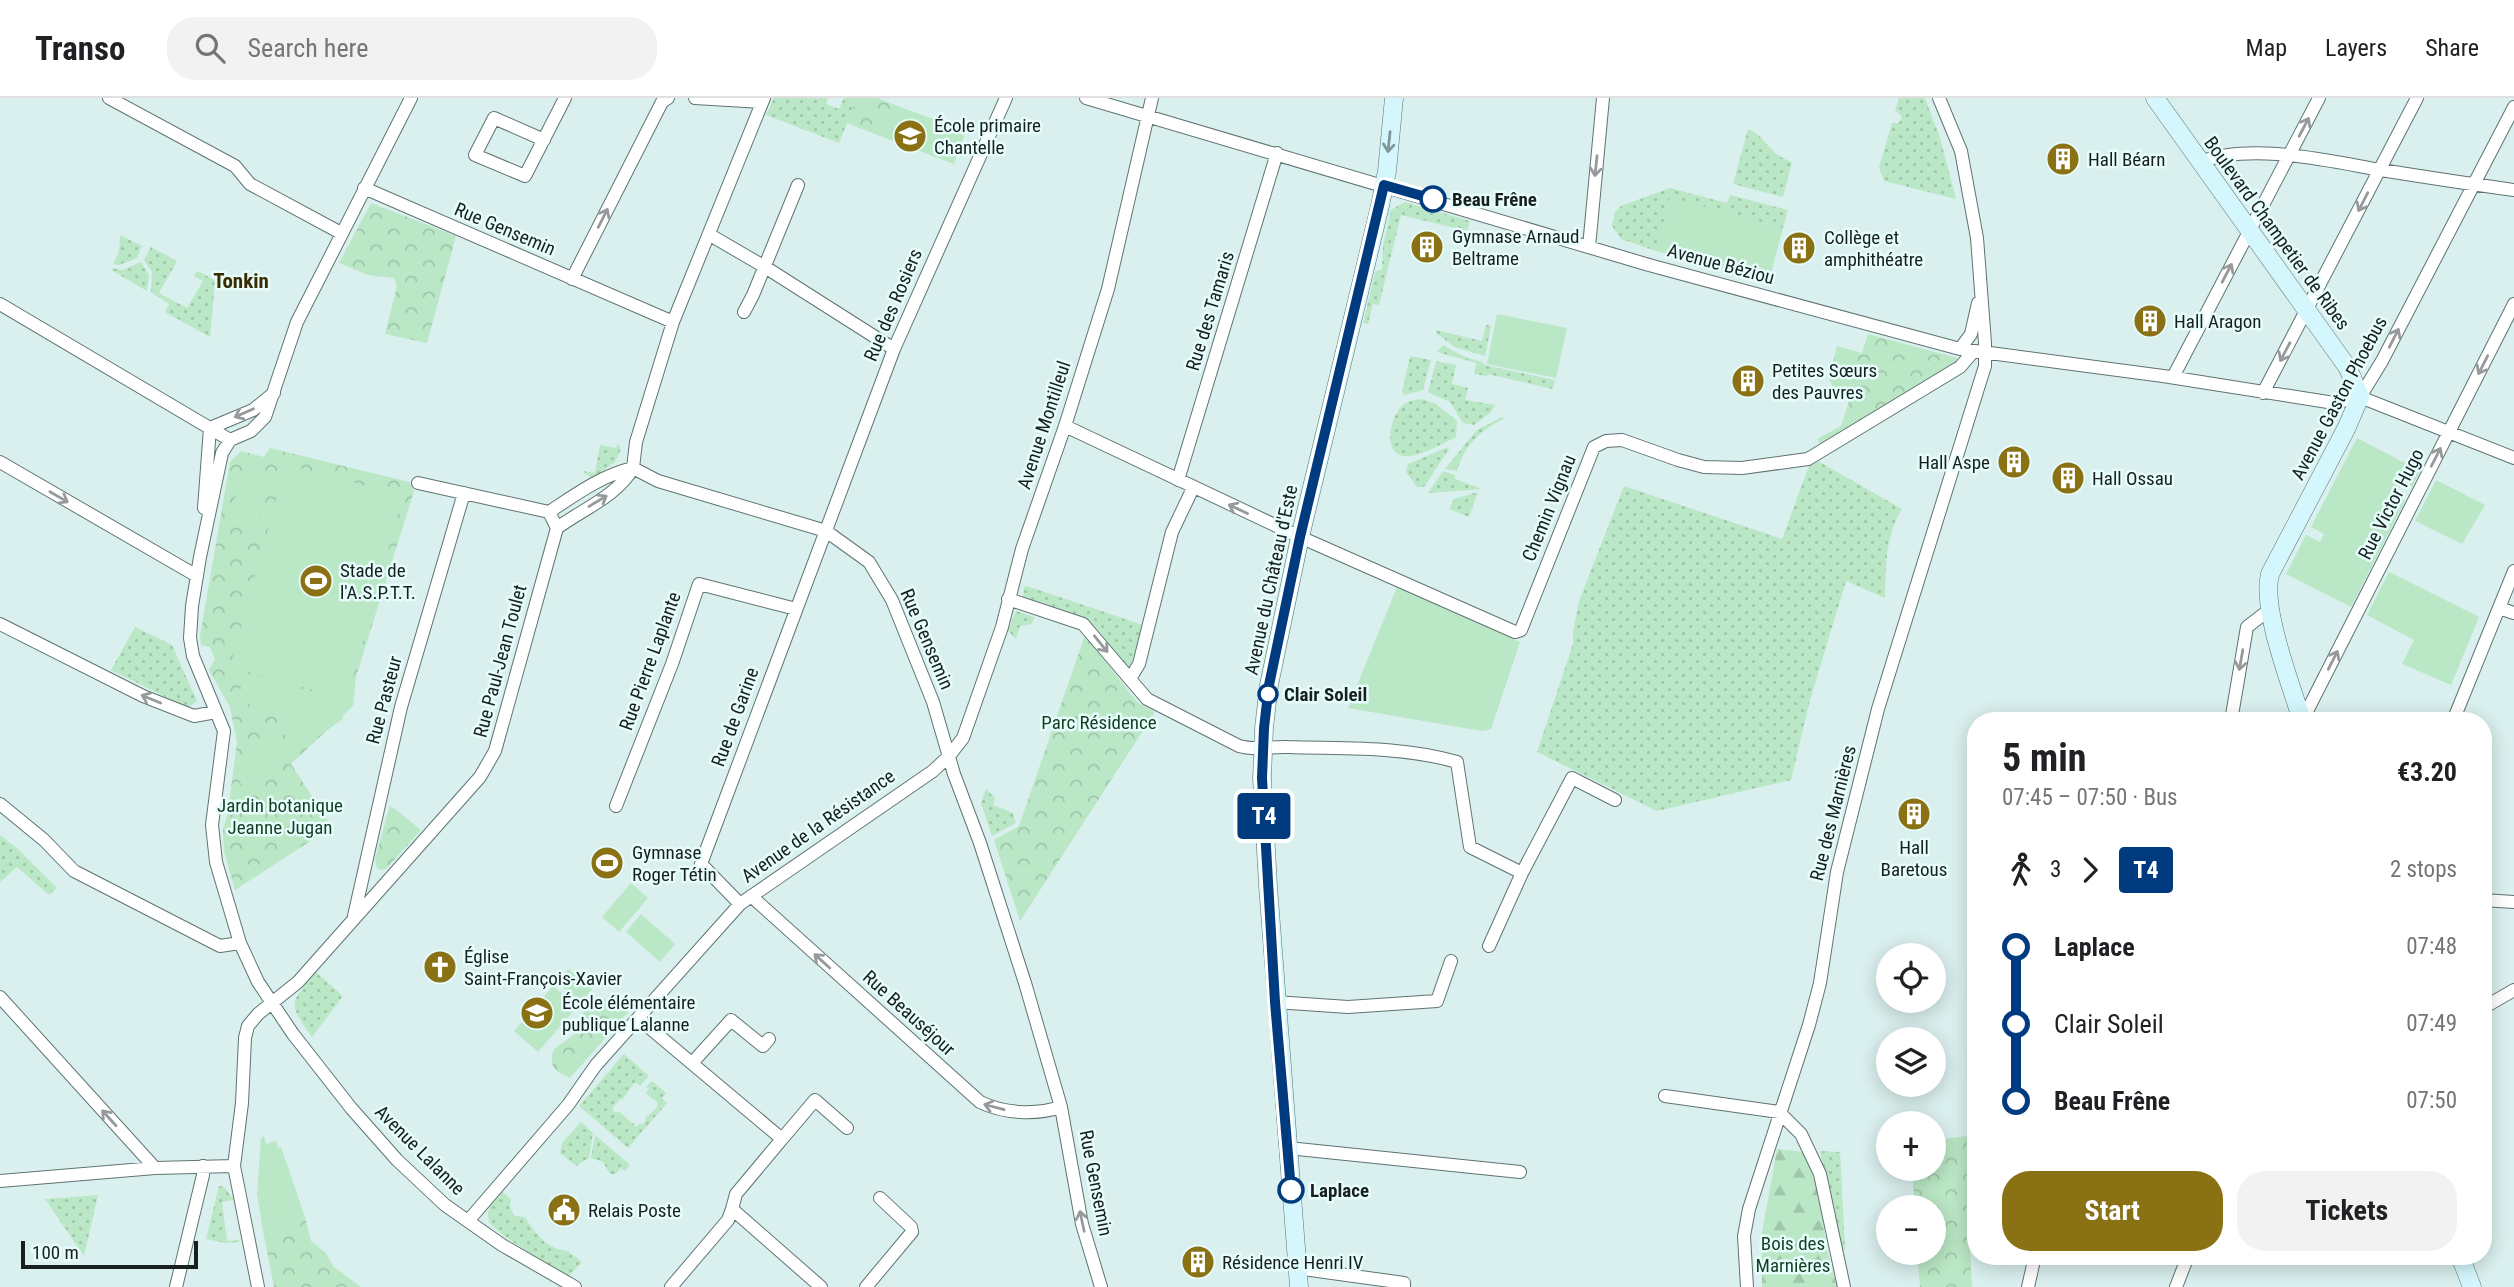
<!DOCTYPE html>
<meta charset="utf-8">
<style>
body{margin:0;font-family:"Roboto Condensed",sans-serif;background:#f2f2f2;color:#202124;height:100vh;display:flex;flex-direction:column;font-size:26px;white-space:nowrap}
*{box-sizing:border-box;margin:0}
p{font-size:23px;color:#757577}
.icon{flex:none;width:38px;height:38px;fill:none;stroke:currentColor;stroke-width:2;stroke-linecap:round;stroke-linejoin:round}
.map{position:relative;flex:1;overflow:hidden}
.sheet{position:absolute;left:1967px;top:614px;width:525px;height:553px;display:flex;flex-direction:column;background:#fff;border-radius:28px;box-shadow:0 4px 18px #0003}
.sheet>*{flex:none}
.badge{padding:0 14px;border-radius:5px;font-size:24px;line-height:46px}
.tools{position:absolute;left:1876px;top:845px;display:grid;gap:14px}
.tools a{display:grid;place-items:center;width:70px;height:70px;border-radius:50%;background:#fff;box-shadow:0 4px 18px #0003;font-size:35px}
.scale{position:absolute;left:21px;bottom:18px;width:177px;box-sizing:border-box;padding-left:7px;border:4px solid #171f1f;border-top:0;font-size:19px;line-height:24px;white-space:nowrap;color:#171f1f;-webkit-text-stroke:5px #e7fdfc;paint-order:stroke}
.map>.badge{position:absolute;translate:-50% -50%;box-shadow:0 0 0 4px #fff}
.legs{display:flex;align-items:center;gap:10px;height:77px;padding:0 35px;font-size:23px}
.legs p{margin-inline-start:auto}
.summary{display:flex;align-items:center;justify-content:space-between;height:119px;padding:0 35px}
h1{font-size:38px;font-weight:700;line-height:52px}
.button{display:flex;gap:14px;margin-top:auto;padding:14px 35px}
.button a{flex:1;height:80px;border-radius:28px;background:#8a7114;color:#fff;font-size:28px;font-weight:700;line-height:80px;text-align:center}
.button a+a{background:#f2f2f2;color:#202124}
ul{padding:0 35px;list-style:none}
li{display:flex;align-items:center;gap:24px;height:77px;font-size:26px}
li i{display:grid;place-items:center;width:10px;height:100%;margin:0 9px;background:currentColor}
li i::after{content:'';width:18px;height:18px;margin:-9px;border:5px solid;border-radius:50%;background:#fff}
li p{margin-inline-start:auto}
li:first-child i{background:linear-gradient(#0000 50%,currentColor 0)}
li:last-child i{background:linear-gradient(currentColor 50%,#0000 0)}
header{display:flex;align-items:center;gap:42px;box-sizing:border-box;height:98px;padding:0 35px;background:#fff;border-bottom:2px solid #e0e0e0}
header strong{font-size:33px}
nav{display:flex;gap:38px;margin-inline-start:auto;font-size:24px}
.search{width:490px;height:63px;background:#f2f2f2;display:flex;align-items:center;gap:18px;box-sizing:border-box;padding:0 24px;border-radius:28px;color:#757577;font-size:26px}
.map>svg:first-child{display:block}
</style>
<header>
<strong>Transo</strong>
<div class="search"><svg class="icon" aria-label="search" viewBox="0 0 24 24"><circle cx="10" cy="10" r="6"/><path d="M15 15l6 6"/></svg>Search here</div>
<nav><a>Map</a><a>Layers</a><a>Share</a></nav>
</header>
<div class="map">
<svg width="2514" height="1189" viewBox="0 0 2514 1189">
<defs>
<pattern id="grass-dots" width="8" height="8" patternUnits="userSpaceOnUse" patternTransform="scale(1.75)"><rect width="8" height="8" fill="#bae7c5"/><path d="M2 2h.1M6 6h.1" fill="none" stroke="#9fc6a9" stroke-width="1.8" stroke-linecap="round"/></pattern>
<pattern id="forest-firs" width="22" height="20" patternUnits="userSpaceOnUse" patternTransform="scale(1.75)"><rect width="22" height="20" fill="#bae7c5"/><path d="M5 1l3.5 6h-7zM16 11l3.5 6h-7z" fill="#9fc6a9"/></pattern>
<pattern id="park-crowns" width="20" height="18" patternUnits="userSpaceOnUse" patternTransform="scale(1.75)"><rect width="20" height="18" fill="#bae7c5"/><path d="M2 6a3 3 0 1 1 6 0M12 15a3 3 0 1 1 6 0" fill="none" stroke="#9fc6a9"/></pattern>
</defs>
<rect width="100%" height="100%" fill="#daf0ee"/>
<path fill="url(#grass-dots)" d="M774,0H828L826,6L839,11L844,0H857L839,45L766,17Z
M1899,0H1925L1940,40L1956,101L1884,83L1879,69L1892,25H1898L1902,21L1900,16L1895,13Z
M1748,31C1767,38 1768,57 1792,64L1783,99L1733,86Z
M1670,90L1727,105L1730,97L1788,112L1783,130L1670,100L1656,153L1621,141L1612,128L1615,114L1621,108Z
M1405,104L1470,123L1467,133L1401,117L1379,207L1373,206L1368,226L1363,225L1375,174L1382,171L1383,148L1391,112Z
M120,137L142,148L137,160L119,167L113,166L119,154Z
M151,149L177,163L159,195L187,210L203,183L194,178L197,173L215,182L210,239L165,214L169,206L151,194L152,174L144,162Z
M141,164L149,177L147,193L111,172L112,170L122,172Z
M1486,227L1491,228L1485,258L1455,249L1436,235V232L1482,243Z
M1443,247L1460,257L1484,265V267L1555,282L1553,291L1488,276L1487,278L1474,276L1476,265L1437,254Z
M1410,258L1431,262L1423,292L1405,297L1402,294Z
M1436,263L1456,267L1452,286L1468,290L1465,302L1495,307L1491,314L1474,327L1463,325L1450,304L1428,294Z
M1422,301L1436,306L1457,323L1456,339C1441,346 1425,356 1410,358C1382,362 1388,321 1402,308C1407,303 1415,302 1422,301Z
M1502,319L1504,321C1480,332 1464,348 1457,373L1445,371L1477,332Z
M618,345L621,351L615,364L592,381L583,373L595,375L600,347L616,350Z
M1448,349L1449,351L1424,389H1417L1406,374L1408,366Z
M1816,362L1902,411C1885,438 1886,469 1885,500L1846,483L1810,602L1791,682L1657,713L1537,654L1573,546V534L1579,503L1624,388L1782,441L1809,368Z
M1443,373L1455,377V381L1482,391L1428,395Z
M1478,394L1469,419L1449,411L1454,401Z
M1027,488L1143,527L1130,570H1128L1091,527L1023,500L1024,489Z
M1016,513L1034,519L1032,526L1020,528L1016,541L1008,533Z
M135,529L172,547L197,603L188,610L111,572Z
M986,691L995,700L993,707L1013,715L1016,725L992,738L981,705Z
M0,737L19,752L57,790L49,797L17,769L0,784Z
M316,874L343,898L312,939C287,905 290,905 316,874Z
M624,956L649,978L640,988L635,984L622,1002L620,1001L612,1011L616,1015L618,1013L637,1029L640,1025L642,1027L646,1022L645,1020L656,1011L658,1005L646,995L649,991L646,989L652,983L666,995L662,1000L667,1005L628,1050L579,1008Z
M581,1024L593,1035L589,1060L576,1068L560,1055L562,1045Z
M595,1037L630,1067L625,1073L621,1070L615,1076H610L603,1064L591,1060Z
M1820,1053L1840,1054L1845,1152H1841Z
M219,1088L224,1089L234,1102L222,1104L227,1143L239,1142V1144L225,1145L206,1141Z
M501,1093L511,1101L510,1109L514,1118L525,1119C534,1135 550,1153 568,1153L582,1164L569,1178H565C551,1169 493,1134 489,1123C485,1111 494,1101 501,1093Z
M98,1097L84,1158L45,1101Z"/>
<path fill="url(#forest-firs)" d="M1777,1051L1804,1054L1818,1088L1827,1153L1837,1189H1762V1135Z"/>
<path fill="url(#park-crowns)" d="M857,0H878L892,6L880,38L847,25Z
M371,105L456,138L427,245L385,236L397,188L394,180L368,177L339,165Z
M1868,236L1957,260V264L1822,349L1817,341L1841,328L1851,297L1834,292L1829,280L1837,248L1862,255Z
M270,350L409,384L414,393L356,579L353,608L291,666L332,729L235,792L224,753L223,732L228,714L237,644L230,609L209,572L215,561L210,549L201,547L200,538L230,364L241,353L264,359Z
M1085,537L1137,604L1155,614L1020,823L994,742L1019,728Z
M390,707L421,732L386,771L381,772L377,770L375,761Z
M605,901L638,903L570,980L558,974L553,969C547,944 567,948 576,933C580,924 582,915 588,907Z
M1976,1037V1109L1968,1111L1972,1189H1920L1917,1155H1934V1110L1915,1109L1912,1071H1934V1042Z
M305,1119L311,1143L326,1155L333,1168L361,1189H274L263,1133Z"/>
<path fill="#bae7c5" d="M892,6L966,33L954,66L880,38Z
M1670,99L1783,130L1769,183L1656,153Z
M1497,216L1567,230L1556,280L1487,266Z
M2357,340L2420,373L2412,389L2402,384L2396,398L2405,403L2351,509L2286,476L2306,437L2320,444L2324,436L2311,429Z
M286,366L403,398L347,601L230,569Z
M242,375L270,383L255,434L228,426Z
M2436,382L2485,407L2462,446L2415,423Z
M2389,474L2479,519L2451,587L2402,566L2414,542L2367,517Z
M1397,489L1520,544L1491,631L1483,633L1470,631L1348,610Z
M245,575L303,591L295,619L237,603Z
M328,597L344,620L297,654L281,631Z
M278,635L294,658L245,692L234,675L236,665Z
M631,785L648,800L619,834L602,819Z
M641,816L675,846L660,864L626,834Z
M568,871L592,891L581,905L557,884Z
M553,888L577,909L538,954L514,933Z
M264,1038L266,1046L276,1043L278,1050L281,1049L305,1119L263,1133L257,1096L261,1040Z"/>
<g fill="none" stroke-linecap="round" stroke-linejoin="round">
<defs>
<path id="street" d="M109,0L235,68L250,86L341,135
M411,0L297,224L265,319L251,333L230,342L222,355L200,459L192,508L190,540L193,558L224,633L212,727L216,764L240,845L258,884L293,936L351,1010L397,1062L445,1107L502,1147L575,1189
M695,0L762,4
M1086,0L1649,167L1960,251L2163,278L2334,305L2360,299
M544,42L494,20L475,57L525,78L565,0
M2200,64C2251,44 2329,63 2381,72C2425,79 2470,86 2514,92
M364,90L673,224L636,344L633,370L658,383L826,433L869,464L892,502L933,604L954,676L980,745L1025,885L1061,1009L1082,1126L1101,1189
M710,137L765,169L894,251
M1589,149L1603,0
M572,181L662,4L668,0
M0,206L230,342
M744,214L753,197L798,87
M673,224L764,0
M1960,251L1971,236L1978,205
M2173,279L2319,0
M2263,295L2417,0
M2360,299L2382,263L2514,9
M2360,299L2514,360
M1065,328L1300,439L1515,534L1521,532L1594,349L1606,343L1622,342L1678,362L1704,369L1742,370L1808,361L1960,269L1973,254
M210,330L253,312L274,295
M0,364L197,478
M1178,382L1277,55
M418,385L549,414
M204,410L210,330
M549,414C575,397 602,377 633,370
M557,430C583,411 617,398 633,370
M1008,501L1083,526L1147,601L1239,648C1256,653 1271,648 1288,649C1345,651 1402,648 1457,664L1470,749L1522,775L1489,848
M2499,510L2514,515
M0,526L143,598L194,618L216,614
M1130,581L1139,566L1172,434L1193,390
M2231,623L2247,529L2269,512
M2302,623L2514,206
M2453,623L2514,473
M0,706L44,742L74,773L220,848L240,845
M616,708L672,566L699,486L796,511
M1522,775L1572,680L1615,702
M751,798L980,1004C1005,1016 1036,1017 1061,1009
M2483,802L2514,804
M740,806L701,766L894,251L1006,0
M354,818L401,609L464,395
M0,899L155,1070
M1275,904L1348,909L1437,903L1451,863
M2483,910L2514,892
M639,921L782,1041L736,1096L732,1111L821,1189
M693,964L731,922L763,948L769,941
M1665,998L1779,1014
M1779,1014L1801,1036L1820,1076L1844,1189
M782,1041L815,1002L847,1030
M1288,1050L1520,1074
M0,1083L155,1070L234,1068
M468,1123L568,1007L596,967L740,806L933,673L949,658L963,640L1002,529L1022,451L1065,328L1108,191L1152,0
M1296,1170L1404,1185V1189
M176,1189L203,1077V1068
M258,1189L234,1068L242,1005L245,940L248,928L258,916L298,884L480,679L495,653L557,430L549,414
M671,1189L728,1122L732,1111
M866,1189L912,1134L911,1129L880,1100
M1747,1189L1744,1138L1749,1111L1809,927L1820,885L1837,774L1878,611L1985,268V245L1977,140L1961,53L1939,0
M2028,1189L2035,1158
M2176,1189L2188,1158"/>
<path id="secondary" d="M2155,0L2348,270L2360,299L2346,331L2270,476C2261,511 2291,586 2302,623
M2460,1158L2472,1189
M1299,1189L1268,788L1262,680L1264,630L1269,587L1300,439L1380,108L1387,73L1394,0"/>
</defs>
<use href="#street" stroke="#5f7372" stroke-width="14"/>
<use href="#secondary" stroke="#5f7372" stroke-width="19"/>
<use href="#street" stroke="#fff" stroke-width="12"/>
<use href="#secondary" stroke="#d3f7fd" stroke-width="18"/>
</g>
<defs><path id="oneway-shaft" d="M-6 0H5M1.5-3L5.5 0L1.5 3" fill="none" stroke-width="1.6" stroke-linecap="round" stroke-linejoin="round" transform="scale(1.75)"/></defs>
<g stroke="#979a9a">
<use href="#oneway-shaft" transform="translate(2304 29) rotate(-62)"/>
<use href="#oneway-shaft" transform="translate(1596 68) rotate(96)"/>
<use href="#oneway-shaft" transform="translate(2363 104) rotate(117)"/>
<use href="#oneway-shaft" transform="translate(603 120) rotate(-63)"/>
<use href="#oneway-shaft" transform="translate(2227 175) rotate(-62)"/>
<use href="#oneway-shaft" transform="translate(2394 240) rotate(-63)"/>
<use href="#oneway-shaft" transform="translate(2285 254) rotate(118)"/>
<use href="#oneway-shaft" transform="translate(2483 267) rotate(117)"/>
<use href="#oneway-shaft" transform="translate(244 315) rotate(156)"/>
<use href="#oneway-shaft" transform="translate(2436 359) rotate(-63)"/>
<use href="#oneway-shaft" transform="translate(59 399) rotate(30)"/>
<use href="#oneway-shaft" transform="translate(598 403) rotate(-31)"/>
<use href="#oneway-shaft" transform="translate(1238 411) rotate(-155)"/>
<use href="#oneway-shaft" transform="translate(1101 546) rotate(51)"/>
<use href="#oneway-shaft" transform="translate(2241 562) rotate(100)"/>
<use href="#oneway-shaft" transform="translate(2333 562) rotate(-63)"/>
<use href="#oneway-shaft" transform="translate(151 601) rotate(-158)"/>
<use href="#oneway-shaft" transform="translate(822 863) rotate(-138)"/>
<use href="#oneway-shaft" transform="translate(994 1009) rotate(-165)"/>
<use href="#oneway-shaft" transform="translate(109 1020) rotate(-132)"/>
<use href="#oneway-shaft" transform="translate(1082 1123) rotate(-102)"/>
</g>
<use stroke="#7e9699" href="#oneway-shaft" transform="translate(1389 44) rotate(96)"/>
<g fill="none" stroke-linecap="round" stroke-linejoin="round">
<defs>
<path id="line-1" d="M1291,1092L1275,904L1262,680L1264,630L1269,587L1300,439L1384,87L1433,101"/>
</defs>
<use href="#line-1" stroke="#fff" stroke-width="16"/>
<use href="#line-1" stroke="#003b80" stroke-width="10"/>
</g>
<defs>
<symbol id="school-disc" viewBox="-11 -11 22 22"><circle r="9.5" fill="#8a7114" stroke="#e7fdfc"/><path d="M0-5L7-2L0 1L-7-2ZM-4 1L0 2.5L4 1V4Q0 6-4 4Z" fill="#fff"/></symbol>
<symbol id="building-disc" viewBox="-11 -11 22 22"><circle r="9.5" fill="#8a7114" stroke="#e7fdfc"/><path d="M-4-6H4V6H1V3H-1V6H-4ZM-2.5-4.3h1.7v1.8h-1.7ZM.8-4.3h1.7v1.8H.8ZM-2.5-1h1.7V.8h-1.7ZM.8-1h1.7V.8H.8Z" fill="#fff"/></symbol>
<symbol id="stadium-disc" viewBox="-11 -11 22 22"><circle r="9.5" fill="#8a7114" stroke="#e7fdfc"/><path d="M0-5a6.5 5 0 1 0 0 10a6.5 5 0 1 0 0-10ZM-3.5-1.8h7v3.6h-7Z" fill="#fff"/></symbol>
<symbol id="church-disc" viewBox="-11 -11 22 22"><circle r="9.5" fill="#8a7114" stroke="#e7fdfc"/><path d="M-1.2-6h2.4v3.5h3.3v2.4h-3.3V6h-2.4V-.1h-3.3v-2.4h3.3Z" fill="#fff"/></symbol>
<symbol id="civic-disc" viewBox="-11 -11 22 22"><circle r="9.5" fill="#8a7114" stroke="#e7fdfc"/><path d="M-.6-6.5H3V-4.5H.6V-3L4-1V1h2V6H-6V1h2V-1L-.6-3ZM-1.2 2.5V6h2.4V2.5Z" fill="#fff"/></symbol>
</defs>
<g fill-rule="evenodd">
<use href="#school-disc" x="891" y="19" width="38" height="38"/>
<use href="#building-disc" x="2044" y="42" width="38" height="38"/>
<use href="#building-disc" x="1408" y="130" width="38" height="38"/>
<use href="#building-disc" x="1780" y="131" width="38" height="38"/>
<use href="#building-disc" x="2131" y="204" width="38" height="38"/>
<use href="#building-disc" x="1729" y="264" width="38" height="38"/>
<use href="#building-disc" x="1995" y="345" width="38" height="38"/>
<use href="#building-disc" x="2049" y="361" width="38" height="38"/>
<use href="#stadium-disc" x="297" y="464" width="38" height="38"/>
<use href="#building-disc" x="1895" y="697" width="38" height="38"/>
<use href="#stadium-disc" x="588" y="746" width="38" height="38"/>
<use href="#church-disc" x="421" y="850" width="38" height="38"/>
<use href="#school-disc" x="518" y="896" width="38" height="38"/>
<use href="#civic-disc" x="545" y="1093" width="38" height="38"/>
<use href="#building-disc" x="1179" y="1145" width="38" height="38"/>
</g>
<g fill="#fff" stroke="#003b80" stroke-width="3.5">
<circle cx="1433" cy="101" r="12"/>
<circle cx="1268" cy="596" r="9"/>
<circle cx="1291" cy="1092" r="12"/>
</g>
<g text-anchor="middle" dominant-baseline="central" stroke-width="5" stroke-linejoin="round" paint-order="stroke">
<g font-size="19" fill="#171f1f" stroke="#e7fdfc" text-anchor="start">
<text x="934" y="27">École primaire<tspan x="934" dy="22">Chantelle</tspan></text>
<text x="2088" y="61">Hall Béarn</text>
<text x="1452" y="138">Gymnase Arnaud<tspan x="1452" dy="22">Beltrame</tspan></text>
<text x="1824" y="139">Collège et<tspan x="1824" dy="22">amphithéatre</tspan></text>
<text x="2174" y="223">Hall Aragon</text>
<text x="1772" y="272">Petites Sœurs<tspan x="1772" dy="22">des Pauvres</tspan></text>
<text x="1990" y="364" text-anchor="end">Hall Aspe</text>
<text x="2092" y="380">Hall Ossau</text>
<text x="340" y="472">Stade de<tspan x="340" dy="22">l'A.S.P.T.T.</tspan></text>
<text x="1914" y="749" text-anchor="middle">Hall<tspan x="1914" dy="22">Baretous</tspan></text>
<text x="632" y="754">Gymnase<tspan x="632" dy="22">Roger Tétin</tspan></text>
<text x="464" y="858">Église<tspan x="464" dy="22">Saint-François-Xavier</tspan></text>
<text x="562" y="904">École élémentaire<tspan x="562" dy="22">publique Lalanne</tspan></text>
<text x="588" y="1112">Relais Poste</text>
<text x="1222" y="1164">Résidence Henri IV</text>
</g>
<g font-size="19" font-weight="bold" fill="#171f1f" stroke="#e7fdfc" text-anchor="start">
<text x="1452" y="101">Beau Frêne</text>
<text x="1284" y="596">Clair Soleil</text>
<text x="1310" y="1092">Laplace</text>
</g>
<g font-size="19" fill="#171f1f" stroke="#e7fdfc">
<text transform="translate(505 131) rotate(23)">Rue Gensemin</text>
<text transform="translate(2277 135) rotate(54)">Boulevard Champetier de Ribes</text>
<text transform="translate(1721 166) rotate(15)">Avenue Béziou</text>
<text transform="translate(893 207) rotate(-67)">Rue des Rosiers</text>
<text transform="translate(1210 213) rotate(-73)">Rue des Tamaris</text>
<text transform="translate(2339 300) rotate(-62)">Avenue Gaston Phoebus</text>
<text transform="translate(1044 327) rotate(-72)">Avenue Montilleul</text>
<text transform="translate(2391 406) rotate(-63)">Rue Victor Hugo</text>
<text transform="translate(1549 410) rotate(-68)">Chemin Vignau</text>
<text transform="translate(1271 482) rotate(-78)">Avenue du Château d'Este</text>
<text transform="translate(927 541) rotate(67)">Rue Gensemin</text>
<text transform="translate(500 563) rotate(-75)">Rue Paul-Jean Toulet</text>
<text transform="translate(650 563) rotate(-70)">Rue Pierre Laplante</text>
<text transform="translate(384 602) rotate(-75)">Rue Pasteur</text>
<text transform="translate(735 619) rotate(-70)">Rue de Garine</text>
<text transform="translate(1833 715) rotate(-76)">Rue des Marnières</text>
<text transform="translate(818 728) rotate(-35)">Avenue de la Résistance</text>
<text transform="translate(909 915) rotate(42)">Rue Beauséjour</text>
<text transform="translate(420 1052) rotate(45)">Avenue Lalanne</text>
<text transform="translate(1096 1085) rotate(79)">Rue Gensemin</text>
</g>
<g font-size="19" fill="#143e22" stroke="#e7fdfc">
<text x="1099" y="624">Parc Résidence</text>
<text x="280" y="707">Jardin botanique<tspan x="280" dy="22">Jeanne Jugan</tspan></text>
<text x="1793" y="1145">Bois des<tspan x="1793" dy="22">Marnières</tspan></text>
</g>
<g font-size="21" font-weight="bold" fill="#392d02" stroke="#e7fdfc">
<text x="241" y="183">Tonkin</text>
</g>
</g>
</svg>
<div class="tools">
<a><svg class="icon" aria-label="locate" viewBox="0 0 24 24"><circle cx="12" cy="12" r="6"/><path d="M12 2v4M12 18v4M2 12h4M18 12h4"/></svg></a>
<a><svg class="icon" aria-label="layers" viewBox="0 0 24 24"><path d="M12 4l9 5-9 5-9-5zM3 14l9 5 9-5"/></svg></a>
<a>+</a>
<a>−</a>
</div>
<div class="scale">100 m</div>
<b class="badge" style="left:1264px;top:718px;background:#003b80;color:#fff">T4</b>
<section class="sheet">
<div class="summary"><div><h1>5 min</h1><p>07:45 – 07:50 · Bus</p></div><b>€3.20</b></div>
<div class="legs"><svg class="icon" aria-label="walk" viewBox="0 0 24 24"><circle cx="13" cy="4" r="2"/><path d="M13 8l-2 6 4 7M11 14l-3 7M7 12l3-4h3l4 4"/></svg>3<svg class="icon" aria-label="forward" viewBox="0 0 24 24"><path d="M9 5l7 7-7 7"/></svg><b class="badge" style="background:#003b80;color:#fff">T4</b><p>2 stops</p></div>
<ul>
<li><i style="color:#003b80"></i><b>Laplace</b><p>07:48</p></li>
<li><i style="color:#003b80"></i><span>Clair Soleil</span><p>07:49</p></li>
<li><i style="color:#003b80"></i><b>Beau Frêne</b><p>07:50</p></li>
</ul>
<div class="button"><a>Start</a><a>Tickets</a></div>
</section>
</div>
